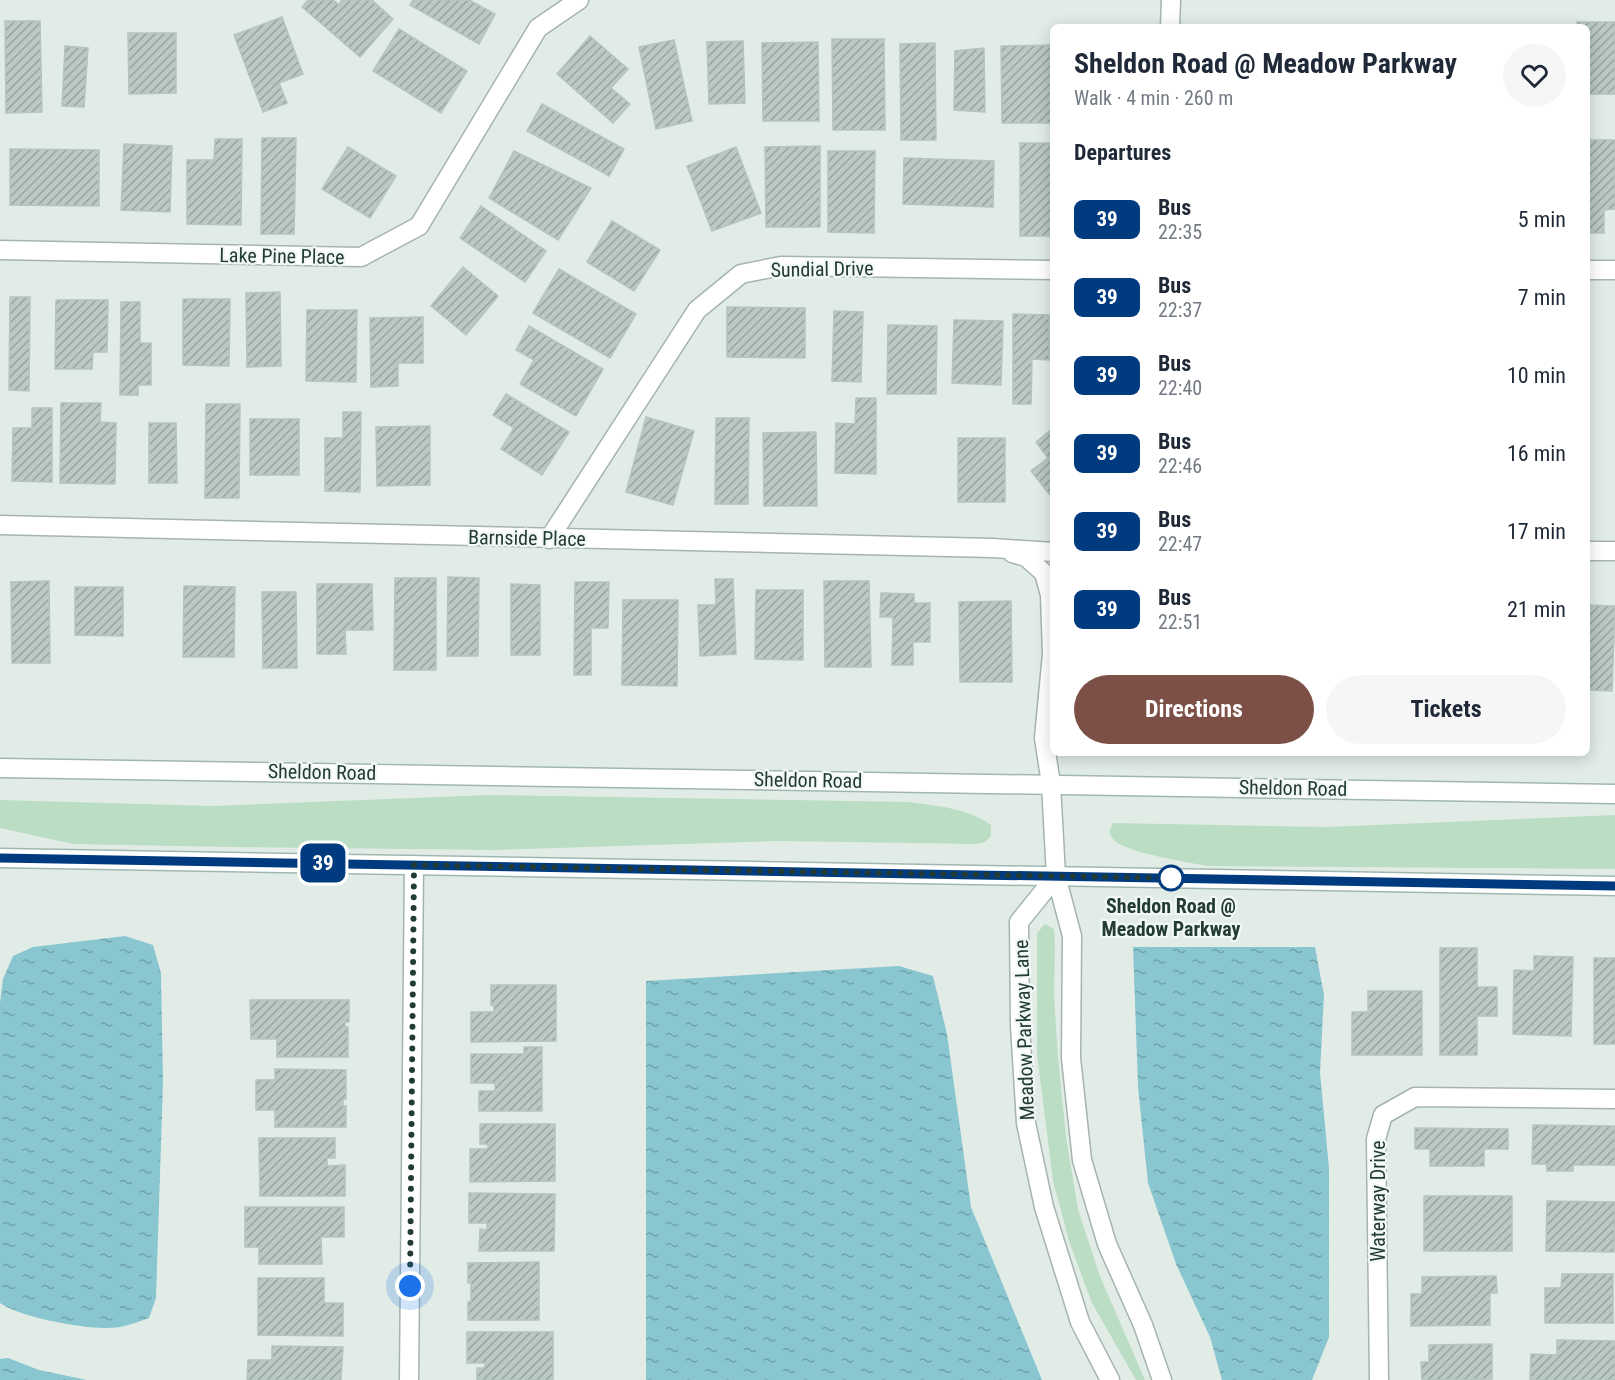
<!DOCTYPE html>
<meta charset="utf-8">
<style>
body{margin:0;font-family:"Roboto Condensed",sans-serif;background:#f6f6f7;color:#1f2937;height:100vh;display:flex;flex-direction:column;font-size:22px;white-space:nowrap}
*{box-sizing:border-box;margin:0}
p{font-size:20px;color:#747a83}
.icon{flex:none;width:33px;height:33px;fill:none;stroke:currentColor;stroke-width:2;stroke-linecap:round;stroke-linejoin:round}
.map{position:relative;flex:1;overflow:hidden}
.panel{position:absolute;left:1050px;top:24px;width:540px;height:732px;display:flex;flex-direction:column;background:#fff;border-radius:9px;box-shadow:0 3px 15px #0003}
.panel>*{flex:none}
.badge{padding:0 12px;border-radius:9px;font-size:21px;line-height:39px}
.you{position:absolute;width:30px;height:30px;margin:-15px;border:4px solid #fff;border-radius:50%;background:#1a73e8;box-shadow:0 0 0 9px #1a73e833}
.map>.badge{position:absolute;translate:-50% -50%;box-shadow:0 0 0 3px #fff}
h2{padding:0 24px;font-size:22px;line-height:54px}
.round{display:grid;place-items:center;flex:none;width:63px;height:63px;border-radius:32px;background:#f6f6f7}
.summary{display:flex;align-items:center;justify-content:space-between;height:102px;padding:0 24px}
h1{font-size:28px;font-weight:700;line-height:45px}
.action{display:flex;gap:12px;margin-top:auto;padding:12px 24px}
.action a{flex:1;height:69px;border-radius:36px;background:#7d5047;color:#fff;font-size:24px;font-weight:700;line-height:69px;text-align:center}
.action a+a{background:#f6f6f7;color:#1f2937}
ul{padding:0;list-style:none}
li{display:flex;align-items:center;gap:18px;height:78px;padding:0 24px}
li div{flex:1}
li b{display:block;font-size:22px}
li em{font-style:normal}
li .badge{min-width:66px;font-weight:700;text-align:center}
.map>svg:first-child{display:block}
</style>
<div class="map">
<svg width="1615" height="1380" viewBox="0 0 1615 1380">
<defs>
<pattern id="water-ripples" width="26" height="14" patternUnits="userSpaceOnUse" patternTransform="scale(1.5)"><rect width="26" height="14" fill="#8ac6d0"/><path d="M2 4q2-2 4 0t4 0M15 11q2-2 4 0t4 0" fill="none" stroke="#70a2aa"/></pattern>
<pattern id="building-hatch" width="6" height="6" patternUnits="userSpaceOnUse" patternTransform="scale(1.5)"><rect width="6" height="6" fill="#bac9c3"/><path d="M-1 1l2-2M0 6l6-6M5 7l2-2" fill="none" stroke="#97a49f"/></pattern>
</defs>
<rect width="100%" height="100%" fill="#e2ece7"/>
<path fill="#bbddc4" d="M490,795L909,802C937,806 968,808 991,825V836L985,842L976,844L777,841L495,850L228,847L73,844L0,828V800L212,806Z
M1615,815V869L1208,866C1190,863 1124,852 1114,840C1112,838 1111,835 1109,832L1113,823L1326,827Z
M1045,924L1054,929L1055,945L1054,996L1058,1057L1066,1137L1078,1209L1099,1274L1145,1380H1136L1092,1303L1069,1241L1053,1181L1037,1054V933Z"/>
<path fill="url(#water-ripples)" d="M125,936L153,945L161,973L163,1082L156,1298L149,1318C135,1323 120,1329 104,1328C80,1328 19,1317 0,1303V1003L3,979L13,956L33,947Z
M1133,947H1315L1324,995L1320,1072L1329,1168V1337L1312,1380H1222L1210,1337L1176,1264L1148,1183L1138,1087Z
M899,966L933,976L947,1034L971,1207L1042,1380H646V981Z
M8,1358L39,1370L87,1380H0V1359Z"/>
<path fill="url(#building-hatch)" stroke="#b4c5be" stroke-width="1.5" d="M308,0H333L339,5L342,0H372L393,19L360,57L302,7Z
M413,0H469L495,14L479,44L410,5Z
M282,17L303,74L279,83L287,103L263,112L234,35Z
M5,21H40L42,112L6,113Z
M1577,22H1615V94H1587V27H1577Z
M399,29L467,71L441,113L373,71Z
M128,33H176V93L129,94Z
M590,36L628,69L611,88L630,104L613,123L557,74Z
M832,39H884L885,130H833Z
M674,40L692,121L656,129L639,47Z
M743,41L745,103L709,104L707,42Z
M818,42L819,121H763L762,43Z
M935,43L936,140H901L900,44Z
M1052,45L1053,123H1002L1001,46Z
M65,46L88,48L84,107L62,106Z
M984,48L985,112L954,110L955,51Z
M542,104L624,149L609,176L527,131Z
M262,138H296L294,234H261Z
M215,139H242L241,225L187,224V160H214Z
M1587,140H1615V209L1604,210V233H1587Z
M1020,143H1053V236H1020Z
M124,144L172,146L170,212L121,210Z
M820,146V227H766L765,147Z
M348,147L396,176L370,218L322,189Z
M736,147L761,213L712,231L687,166Z
M10,149L99,150V206L10,205Z
M514,151L591,188L558,240L489,198Z
M828,151H875L874,233L828,232Z
M904,158L994,161L993,207L903,204Z
M481,206L546,251L525,282L460,238Z
M612,221L660,250L634,291L587,262Z
M463,267L498,296L466,335L431,306Z
M559,269L636,314L610,358L533,313Z
M280,292L281,366L247,367L246,293Z
M10,297H30L29,391L9,390Z
M183,299H230L229,366L183,365Z
M56,300H108L107,352H93L92,369H55Z
M121,302H140V343H151V385H138V395H120Z
M727,307L805,308V358L727,357Z
M307,310H357L356,382L306,381Z
M834,311L863,312L861,382L832,381Z
M1013,314L1049,315V360L1032,359L1031,404H1013Z
M423,317V363H398V386L371,387L370,318Z
M954,320L1003,321L1001,385L952,383Z
M888,325L937,326L936,394H887Z
M529,326L603,369L576,416L520,384L534,360L516,350Z
M506,394L569,432L542,475L501,449L514,428L493,415Z
M856,398H876V474L835,473L836,423L855,424Z
M61,403H101L100,422L116,423L115,484L60,483Z
M206,404H240L239,498H205Z
M32,408H52V482L12,481L13,428H32Z
M343,412H361L360,492L325,491V438H343Z
M646,417L694,431L673,505L626,492Z
M716,418H749L748,504H715Z
M250,419H299V475H250Z
M149,423H176L177,483H149Z
M430,426V485L377,486L376,427Z
M1053,428V499L1031,471L1048,458L1036,442Z
M816,432L817,506H764L763,433Z
M958,438H1005V502H958Z
M448,577L479,578L478,656H447Z
M395,578H436V670H394Z
M715,579H733L736,654L700,656L698,605H716Z
M49,581L50,663H12L11,582Z
M824,581H869L871,667H825Z
M575,582H609L608,628H591V675H574Z
M317,584H372L373,630H345L346,654H317Z
M511,584L540,585V655H511Z
M184,586L235,587L234,657H183Z
M75,587H123V636L75,635Z
M756,590H803V660L755,659Z
M262,592H296L297,668H263Z
M881,593L914,594V603H930V642H913V665H892L893,617H880Z
M623,600H678L677,686L622,685Z
M1011,601L1012,682H960L959,602Z
M1587,605L1615,606L1612,691L1587,690Z
M1440,948H1477V987H1497V1016H1477V1055H1440Z
M1534,956L1573,957L1571,1036L1513,1034L1514,970L1534,971Z
M1594,958H1615V1044H1594Z
M491,985H556V1041L471,1042V1012H494V1005H491Z
M1368,991H1422V1055H1352V1012H1368Z
M250,1000H349V1022H345V1027H348V1057H277V1039H251Z
M524,1047H542V1111H479V1091H495V1083H471V1054H524Z
M275,1069L346,1070V1099H343V1106H346V1127H275V1110H256V1080H275Z
M480,1124H555V1181L470,1182V1149H488V1144H480Z
M1533,1125L1615,1126V1165H1573V1171H1547V1164H1532Z
M1415,1128L1508,1129V1149H1484V1166H1430V1149H1415Z
M259,1138H335V1158H327V1166L345,1165V1196H260Z
M469,1193L555,1194L554,1251H479L480,1229L487,1230V1223H469Z
M1424,1196H1512V1251H1424Z
M1547,1201L1615,1202L1614,1252L1546,1251Z
M245,1207H344V1237H321L322,1264H259V1247H245Z
M539,1262V1320H468V1302H471V1283H468V1263Z
M1562,1274H1613V1323H1545V1288H1561Z
M1496,1276L1497,1293H1490V1325L1411,1326V1294H1422V1277Z
M258,1278H324V1303H343V1336L258,1335Z
M467,1332H553V1380H477V1368H485V1363H467Z
M1557,1340L1615,1341V1380H1530L1531,1354L1557,1355Z
M1492,1344V1379L1422,1380L1421,1362H1429V1345Z
M272,1346L343,1347L341,1380H247L248,1360H272Z"/>
<g fill="none" stroke-linecap="round" stroke-linejoin="round">
<defs>
<path id="minor" d="M1170,27L1171,0
M0,250L361,257L419,226L538,28L579,0
M1587,270H1615
M0,525L993,548L1053,552
M549,539L697,310L741,274L781,266L1053,270
M1587,551H1615
M1012,553L1026,557L1044,573L1050,595L1052,654L1044,738L1051,784L1056,876L1072,936L1071,1058L1082,1160L1107,1244L1143,1325L1162,1380
M1056,876L1019,922L1020,1026L1026,1123L1044,1207L1080,1322L1110,1380
M409,1380L414,865
M1379,1380L1376,1139L1383,1115L1415,1097L1615,1099"/>
<path id="secondary" d="M0,768L1615,794
M0,858L1615,886"/>
</defs>
<use href="#minor" stroke="#a5b4ae" stroke-width="21"/>
<use href="#secondary" stroke="#a0b7af" stroke-width="21"/>
<use href="#minor" stroke="#fff" stroke-width="18"/>
<use href="#secondary" stroke="#fff" stroke-width="18"/>
</g>
<g fill="none" stroke-linecap="round" stroke-linejoin="round">
<defs>
<path id="line" d="M0,858L1615,886"/>
</defs>
<use href="#line" stroke="#fff" stroke-width="14"/>
<use href="#line" stroke="#003b80" stroke-width="9"/>
<path stroke="#223c35" stroke-width="6" stroke-dasharray="0 10.8" d="M410,1286L414,865L1171,878"/>
</g>
<circle fill="#fff" stroke="#003b80" stroke-width="3" cx="1171" cy="878" r="12"/>
<g text-anchor="middle" dominant-baseline="central" stroke-width="4.5" stroke-linejoin="round" paint-order="stroke">
<g font-size="20" fill="#223c35" stroke="#f2f8f5">
<text transform="translate(282 256) rotate(1)">Lake Pine Place</text>
<text transform="translate(822 269) rotate(-1)">Sundial Drive</text>
<text transform="translate(527 538) rotate(1)">Barnside Place</text>
<text transform="translate(322 772) rotate(1)">Sheldon Road</text>
<text transform="translate(808 780) rotate(1)">Sheldon Road</text>
<text transform="translate(1293 788) rotate(1)">Sheldon Road</text>
<text transform="translate(1024 1030) rotate(-92)">Meadow Parkway Lane</text>
<text transform="translate(1378 1201) rotate(-90)">Waterway Drive</text>
</g>
<g font-size="20" font-weight="bold" fill="#223c35" stroke="#f2f8f5">
<text x="1171" y="906">Sheldon Road @<tspan x="1171" dy="23">Meadow Parkway</tspan></text>
</g>
</g>
</svg>
<div class="you" style="left:410px;top:1286px"></div>
<b class="badge" style="left:323px;top:863px;background:#003b80;color:#fff">39</b>
<section class="panel">
<div class="summary"><div><h1>Sheldon Road @ Meadow Parkway</h1><p>Walk · 4 min · 260 m</p></div><a class="round"><svg class="icon" aria-label="heart" viewBox="0 0 24 24"><path d="M12 20l-8-8c-3-5 5-10 8-4 3-6 11-1 8 4z"/></svg></a></div>
<h2>Departures</h2>
<ul>
<li><span class="badge" style="background:#003b80;color:#fff">39</span><div><b>Bus</b><p>22:35</p></div><em>5 min</em></li>
<li><span class="badge" style="background:#003b80;color:#fff">39</span><div><b>Bus</b><p>22:37</p></div><em>7 min</em></li>
<li><span class="badge" style="background:#003b80;color:#fff">39</span><div><b>Bus</b><p>22:40</p></div><em>10 min</em></li>
<li><span class="badge" style="background:#003b80;color:#fff">39</span><div><b>Bus</b><p>22:46</p></div><em>16 min</em></li>
<li><span class="badge" style="background:#003b80;color:#fff">39</span><div><b>Bus</b><p>22:47</p></div><em>17 min</em></li>
<li><span class="badge" style="background:#003b80;color:#fff">39</span><div><b>Bus</b><p>22:51</p></div><em>21 min</em></li>
</ul>
<div class="action"><a>Directions</a><a>Tickets</a></div>
</section>
</div>
